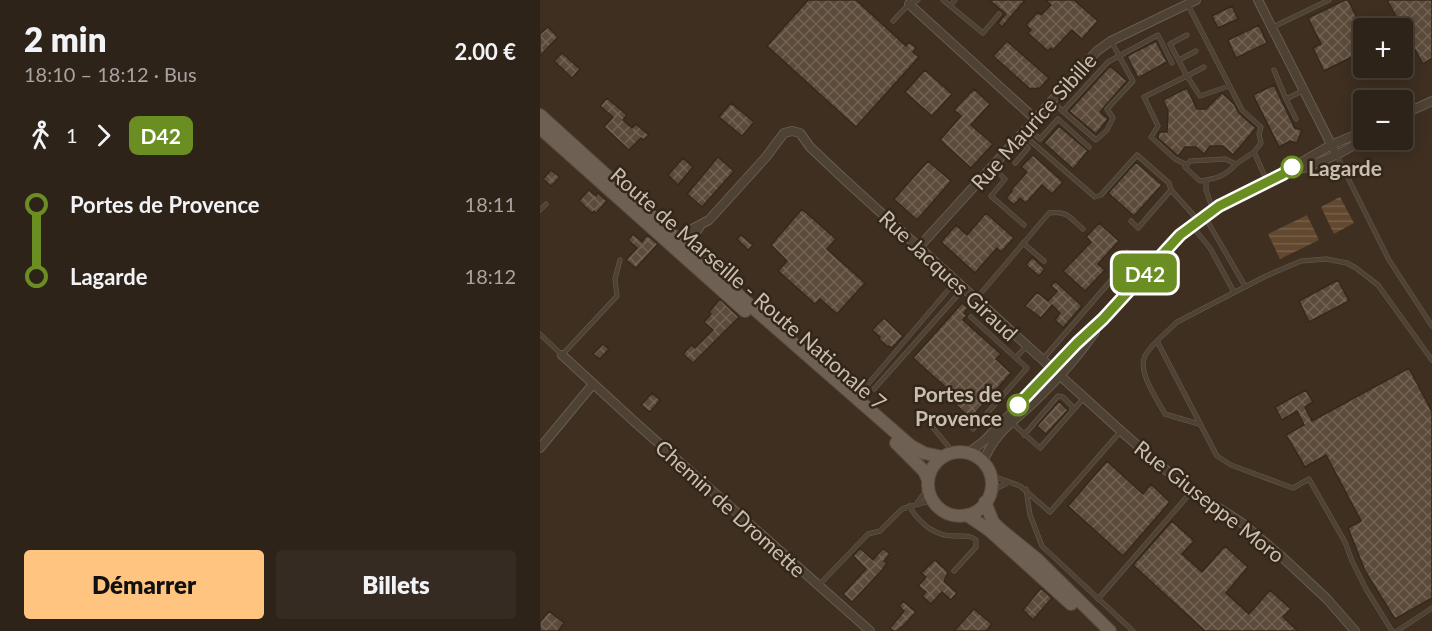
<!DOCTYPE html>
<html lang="fr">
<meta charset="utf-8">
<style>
body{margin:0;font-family:Lato,sans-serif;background:#362b22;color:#f1f3f6;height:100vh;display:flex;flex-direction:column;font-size:22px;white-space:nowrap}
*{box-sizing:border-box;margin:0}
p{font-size:20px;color:#a7a4a2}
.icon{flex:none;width:33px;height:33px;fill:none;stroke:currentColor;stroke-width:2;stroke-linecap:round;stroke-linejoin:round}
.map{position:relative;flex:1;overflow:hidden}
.side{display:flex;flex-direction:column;background:#2e2319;width:540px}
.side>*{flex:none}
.badge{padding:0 12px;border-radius:9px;font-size:21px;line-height:39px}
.fabs{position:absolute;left:813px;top:18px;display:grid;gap:12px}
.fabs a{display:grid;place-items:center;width:60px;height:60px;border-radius:6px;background:#2e2319;box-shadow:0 3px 15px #0003,0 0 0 2px #494038;font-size:30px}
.map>.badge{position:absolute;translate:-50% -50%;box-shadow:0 0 0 3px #fff}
.legs{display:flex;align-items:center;gap:9px;height:66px;padding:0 24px;font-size:20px}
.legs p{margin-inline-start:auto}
.overview{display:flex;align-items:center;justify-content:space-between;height:102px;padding:0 24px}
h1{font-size:33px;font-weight:800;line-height:45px}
.primary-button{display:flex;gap:12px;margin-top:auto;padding:12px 24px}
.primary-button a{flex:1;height:69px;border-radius:6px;background:#ffc580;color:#111;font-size:24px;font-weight:800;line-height:69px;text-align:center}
.primary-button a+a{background:#362b22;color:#f1f3f6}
ul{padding:0 24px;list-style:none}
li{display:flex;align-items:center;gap:21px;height:72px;font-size:22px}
li i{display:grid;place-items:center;width:9px;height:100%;margin:0 8px;background:currentColor}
li i::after{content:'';width:15px;height:15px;margin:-8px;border:4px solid;border-radius:50%;background:#2e2319}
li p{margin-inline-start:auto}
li:first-child i{background:linear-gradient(#0000 50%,currentColor 0)}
li:last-child i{background:linear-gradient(currentColor 50%,#0000 0)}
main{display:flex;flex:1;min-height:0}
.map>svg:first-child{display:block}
</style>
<main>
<section class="side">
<div class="overview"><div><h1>2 min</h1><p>18:10 – 18:12 · Bus</p></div><b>2.00 €</b></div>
<div class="legs"><svg class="icon" aria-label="walk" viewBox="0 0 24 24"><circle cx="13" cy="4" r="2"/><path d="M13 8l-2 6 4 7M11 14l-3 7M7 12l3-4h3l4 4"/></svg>1<svg class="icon" aria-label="forward" viewBox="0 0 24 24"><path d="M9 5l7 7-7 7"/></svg><b class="badge" style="background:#6b8e23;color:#fff">D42</b></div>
<ul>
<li><i style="color:#6b8e23"></i><b>Portes de Provence</b><p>18:11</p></li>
<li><i style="color:#6b8e23"></i><b>Lagarde</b><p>18:12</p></li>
</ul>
<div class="primary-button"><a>Démarrer</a><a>Billets</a></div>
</section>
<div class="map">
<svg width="892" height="631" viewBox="0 0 892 631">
<defs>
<pattern id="water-rules" width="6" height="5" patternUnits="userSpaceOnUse" patternTransform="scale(1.5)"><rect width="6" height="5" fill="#61482e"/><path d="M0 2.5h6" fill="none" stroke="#76614a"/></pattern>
<pattern id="building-cross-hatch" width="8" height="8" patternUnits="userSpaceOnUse" patternTransform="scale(1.5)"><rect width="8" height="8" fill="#5c4b3a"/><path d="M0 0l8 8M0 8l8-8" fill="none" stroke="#726354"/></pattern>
</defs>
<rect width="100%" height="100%" fill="#3e2f21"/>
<path fill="url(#water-rules)" d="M800,197L814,223L794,234L781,207Z
M767,215L779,240L740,259L728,234Z"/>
<path fill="url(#building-cross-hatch)" stroke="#35291c" stroke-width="1.5" d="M268,0H316L366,46L369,42L376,48L373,52L379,57L316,127L227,46Z
M449,0H485L462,27L458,23L466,14Z
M505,0H534L558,21L542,39L532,30L513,50L511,48L508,51L488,33L491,30L486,25L498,12L501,15L511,5Z
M805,0H808L824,32V51L784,71L773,48L781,44L768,18Z
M847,0H892V58L883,64Z
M692,6L698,19L678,28L672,16Z
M719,25L727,43L696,58L688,40Z
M8,27L18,37L0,56V34Z
M467,41L509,78L500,88L490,89L453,56Z
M616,41L627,62L598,78L587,56Z
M22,53L40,69L32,78L14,61Z
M570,66L587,81L560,112L568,119L556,134L529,111Z
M385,70L412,94L392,116L365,92Z
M734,85L755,128L762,130L757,143L750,141L739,147L713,95Z
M647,88L657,109H666L682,93L694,104L699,113L716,128L693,155L683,146H670L664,154L656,147H645L638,156L618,138L619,132H627L628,111L623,100Z
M434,89L450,104L431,125L453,144L431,168L400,140L421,116L414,110Z
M67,98L87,115L83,120L92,128L96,124L109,135L104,140L101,138L89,150L64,127L73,117L60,106Z
M191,103L214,122L202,136L179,117Z
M519,126L548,151L533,169L504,143Z
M493,155L523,182L512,194L502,185L486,203L480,198L474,205L466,198L472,191L471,190L487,172L481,167Z
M178,157L194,171L162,207L147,194Z
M143,158L153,167L138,185L128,175Z
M388,161L411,181L377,220L354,199Z
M596,162L622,185L594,216L568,193Z
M11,170L20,177L11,186L3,179Z
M49,190L56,196L58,193L67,201L56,213L54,211L52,213L39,201Z
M262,209L296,239L287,249L325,283L297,314L280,299L275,304L238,271L247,261L231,245Z
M446,213L474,238L461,252L457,248L435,273L401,242L416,225L427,235Z
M559,223L579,241L558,264L565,270L545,291L523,271L551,242L546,237Z
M93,234L102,242L107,235L118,244L96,268L86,260L97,248L88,240Z
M201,235L213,245L208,250L197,239Z
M492,257L505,269L499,276L486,265Z
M798,280L809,301L769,322L759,301Z
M515,281L542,306L523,328L515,320L520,313L512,305L501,318L485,306L497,292L508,301L517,291L511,286Z
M180,299L199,317L153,363L143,354L151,345L155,348L173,330L164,322L171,314L169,312Z
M422,303L428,308L424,313L427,315L423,320L461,354L456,359L471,373L431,418L416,405L420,400L373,358Z
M344,318L363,336L352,348L349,346L348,347L339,339L340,337L332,330Z
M63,344L69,349L60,359L53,354Z
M869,368L892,412V598L855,619L825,571L808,528L821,521L786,455L765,467L746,435L764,425L757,411L742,420L735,407L766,390L773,402L765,407L772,421Z
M112,393L120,400L110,412L101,405Z
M519,401L528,410L506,434L497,426Z
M567,461L603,494L611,484L630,502L583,556L528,506Z
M632,521L654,541L642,554L662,572L685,546L708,567L686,593L709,614L730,590L751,609L743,617L758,631H665L593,565Z
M320,548L333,560L343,548L350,554L344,561L347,563L343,569L312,602L303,594L326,569L313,556Z
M395,560L408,572L404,581L417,593L411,600L402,592L391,604L382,596L386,592L378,586L386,577L381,573Z
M501,588L512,598L493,620L483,610Z
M363,601L376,612L364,625L357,631H354L350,628L364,611L359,606Z
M434,609L452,624L446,631H414Z
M9,611L24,623L18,631H0V622Z"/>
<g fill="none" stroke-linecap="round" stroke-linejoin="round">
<defs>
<path id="lane" d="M403,0L443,33L459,14
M648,5L702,110L721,127L719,134L721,143L714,152
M410,6L415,0
M353,21L369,4L378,0
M733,27L789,0
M647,35L630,44L647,76L664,67
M639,60L656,51
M734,70L746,99
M511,101L556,140L567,130L573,118L567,109L593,81L579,56L618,35L632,63
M523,111L568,62L579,56L572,42
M756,119L746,99L764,90
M487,128L500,139L518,119L549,147
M487,138L555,197L561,195L597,155L629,183L631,190
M796,154L849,260L892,326
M475,163L488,148L477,139
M696,164C686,176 675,179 660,181L645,167L650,161L685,159L696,164L714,152L727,181
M647,165L635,159L611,137L618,126L604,97L647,76L660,96L689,86
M452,167L465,179L451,196L484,225
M666,180V190L673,210
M0,210L6,204
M665,217L705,286
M591,221L598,228L631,190L658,220
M652,226L670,248L694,292
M483,243L504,261
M436,299L509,213C527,210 530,218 543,229
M431,317L487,368L433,429
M0,334L22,355L77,296L75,279L80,260
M617,341C613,345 608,350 605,356C597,371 617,399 625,414L659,424
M476,357L486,347
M503,359L580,270L587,252
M328,384L415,282
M334,389L423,289
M384,417L414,453
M472,423L500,448L543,399
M484,435L518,396L523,397L532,406V410
M450,475L480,486L510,512L580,432
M486,489L490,515L502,546L593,631
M450,492L469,482
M377,503L388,488
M369,506C380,524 395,537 417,536C425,536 430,535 436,540V547L414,571
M279,585L328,534L340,531L362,509L392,500
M558,599L652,491
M852,631L826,589L812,561L805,542L769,479L753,488L691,465L677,456L617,341L637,322L726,276L761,261L786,259L807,263L816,268L838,285L892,360
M857,631L892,608"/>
<path id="street" d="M718,0L796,154
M369,4L494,118
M862,115L892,101
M748,170L791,145L824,131
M135,238L169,220L226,157L244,133L252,131L260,133L270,147L305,180L581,431L622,467L659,495L702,523L741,556L787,599L815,631
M379,247L557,51L571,41L656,0
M147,249L152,238L159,228
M22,355L97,424L330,631
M0,448L53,384
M428,453L443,442L492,392L537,343L563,319L640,235C670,211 707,188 743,174C752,170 761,169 770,166C788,159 808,150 824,139
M443,463C454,431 478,419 500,396C520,377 539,355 555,332"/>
<path id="primary" d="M0,115L204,300L371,446L384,453L402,457
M0,128L205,311
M356,443L384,471L388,480
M388 484a32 32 0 1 1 64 0a32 32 0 1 1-64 0Z
M445,502L453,522L460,529L498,560L570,631
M427,515L449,530L531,604"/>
</defs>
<use href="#lane" stroke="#695d50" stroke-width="5"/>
<use href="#street" stroke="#695d50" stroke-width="10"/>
<use href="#primary" stroke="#574b3e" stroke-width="14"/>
<use href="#lane" stroke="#4e4235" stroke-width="4"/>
<use href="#street" stroke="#4e4235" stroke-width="8"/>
<use href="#primary" stroke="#6e6153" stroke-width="12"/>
</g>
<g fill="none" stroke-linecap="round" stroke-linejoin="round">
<defs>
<path id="line-1" d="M478,405L537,343L563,319L640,235L679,206L743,174L752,167"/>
</defs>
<use href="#line-1" stroke="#fff" stroke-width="14"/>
<use href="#line-1" stroke="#6b8e23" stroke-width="9"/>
</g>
<g fill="#fff" stroke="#6b8e23" stroke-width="3">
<circle cx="752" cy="167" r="10"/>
<circle cx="478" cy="405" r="10"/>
</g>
<g text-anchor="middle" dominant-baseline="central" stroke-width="5" stroke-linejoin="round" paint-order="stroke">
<g font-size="21" fill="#cabeb0" stroke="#33271a">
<text transform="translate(493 121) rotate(-48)">Rue Maurice Sibille</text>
<text transform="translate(409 275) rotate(43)">Rue Jacques Giraud</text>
<text transform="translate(209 288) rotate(41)">Route de Marseille - Route Nationale 7</text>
<text transform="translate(670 501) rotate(38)">Rue Giuseppe Moro</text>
<text transform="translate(191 508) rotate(42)">Chemin de Dromette</text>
</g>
<g font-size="21" font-weight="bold" fill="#cabeb0" stroke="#33271a" text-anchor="start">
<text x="768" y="167">Lagarde</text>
<text x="462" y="393" text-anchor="end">Portes de<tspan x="462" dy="24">Provence</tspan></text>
</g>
</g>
</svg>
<div class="fabs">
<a>+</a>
<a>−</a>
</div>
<b class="badge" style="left:605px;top:273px;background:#6b8e23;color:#fff">D42</b>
</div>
</main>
